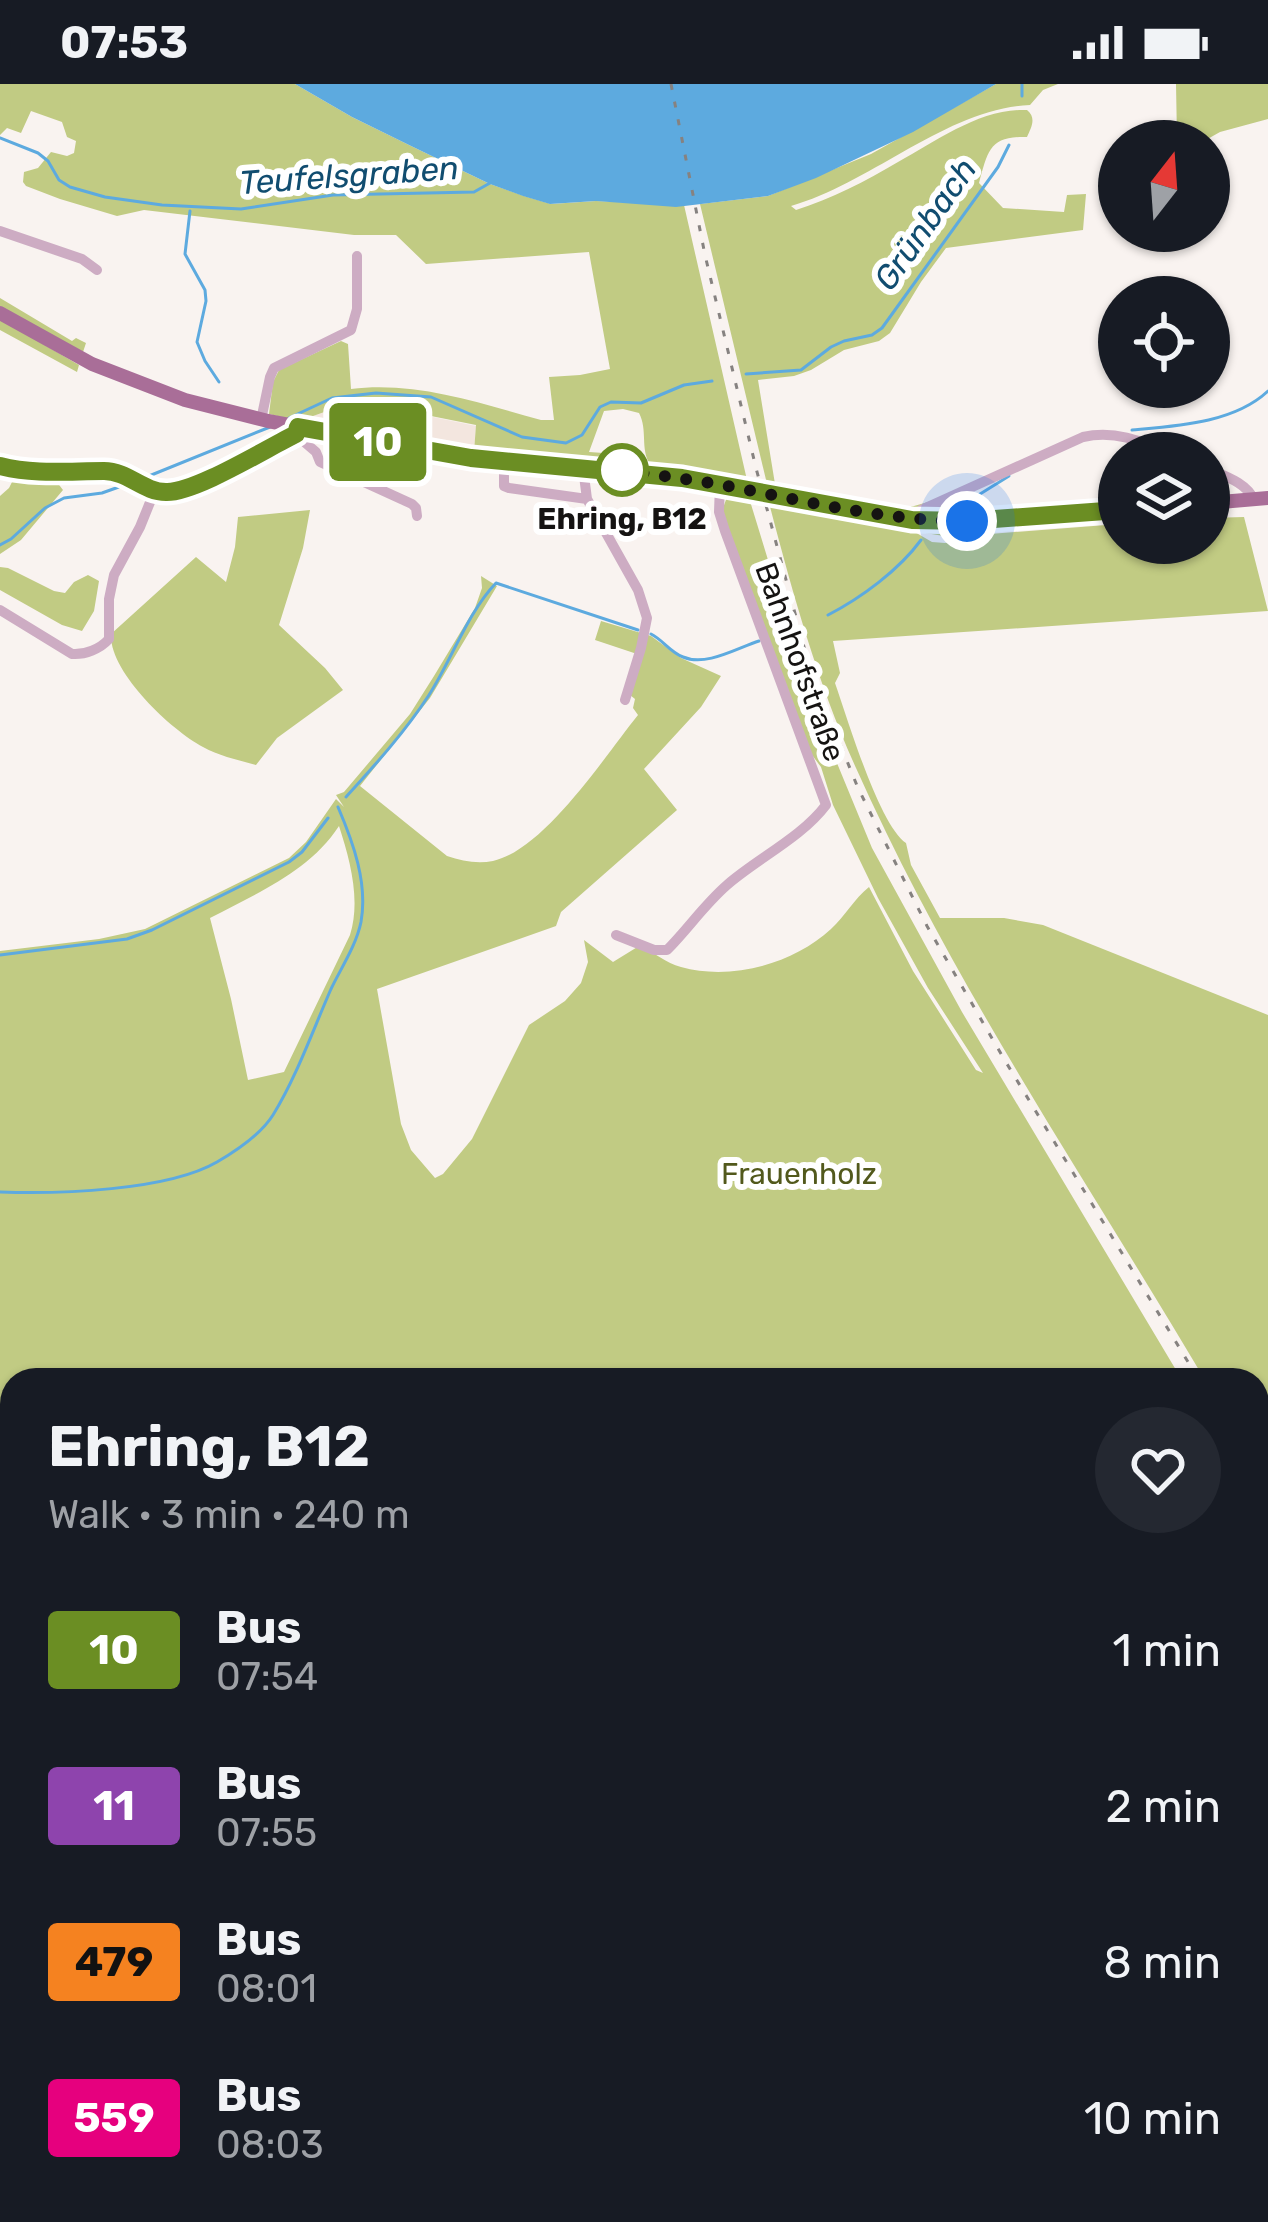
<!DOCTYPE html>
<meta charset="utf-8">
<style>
body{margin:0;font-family:Rubik,sans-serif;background:#242831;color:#f1f3f6;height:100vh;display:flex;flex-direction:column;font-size:45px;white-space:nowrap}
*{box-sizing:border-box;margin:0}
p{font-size:39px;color:#9ea1a6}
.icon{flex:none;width:66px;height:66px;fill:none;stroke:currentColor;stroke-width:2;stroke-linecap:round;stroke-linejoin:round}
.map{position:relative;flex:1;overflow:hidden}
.panel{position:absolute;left:0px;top:1284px;width:1269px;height:855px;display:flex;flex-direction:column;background:#171b24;border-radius:36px 36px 0 0;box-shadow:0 3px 9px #0004}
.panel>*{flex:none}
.badge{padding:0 24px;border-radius:9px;font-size:42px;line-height:78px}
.needle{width:78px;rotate:17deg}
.buttons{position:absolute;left:1098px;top:36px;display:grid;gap:24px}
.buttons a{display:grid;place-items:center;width:132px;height:132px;border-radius:50%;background:#171b24;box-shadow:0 3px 9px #0004;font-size:60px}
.you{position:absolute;width:60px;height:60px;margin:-30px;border:9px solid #fff;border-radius:50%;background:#1a73e8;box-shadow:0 0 0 18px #1a73e833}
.map>.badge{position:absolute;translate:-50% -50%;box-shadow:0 0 0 6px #fff}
.round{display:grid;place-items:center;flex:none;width:126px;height:126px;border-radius:63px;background:#242831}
.overview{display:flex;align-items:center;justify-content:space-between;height:204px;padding:0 48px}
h1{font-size:57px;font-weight:700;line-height:90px}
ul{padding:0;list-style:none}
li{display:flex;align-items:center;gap:36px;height:156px;padding:0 48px}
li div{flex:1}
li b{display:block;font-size:45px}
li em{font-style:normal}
li .badge{min-width:132px;font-weight:700;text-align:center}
.status{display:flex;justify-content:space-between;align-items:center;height:84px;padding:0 60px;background:#171b24;direction:ltr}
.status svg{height:33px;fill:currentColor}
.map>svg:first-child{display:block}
</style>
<div class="status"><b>07:53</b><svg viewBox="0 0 49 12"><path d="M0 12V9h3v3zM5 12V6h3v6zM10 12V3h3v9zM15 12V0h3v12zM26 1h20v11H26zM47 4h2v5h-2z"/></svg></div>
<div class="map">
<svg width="1268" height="2138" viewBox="0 0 1268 2138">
<rect width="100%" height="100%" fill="#f9f3f0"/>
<path fill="#f3e6df" d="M371,320L476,342L474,368L299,337L330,326Z"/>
<path fill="#c1cb83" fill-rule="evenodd" d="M0,0H295L352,33L409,61L490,100L524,112L551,120L596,117L684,121L747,396L650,380C640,365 648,346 639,329L623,325L604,327L589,368L633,371V374L607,372L600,377L545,376L474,368L476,341L371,320L330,326L299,337L269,330L273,298L279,286L341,257L348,260L351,305C416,297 479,319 541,336H554L549,293L580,291L610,285L589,168L426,180L396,151H354L144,126L117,132L60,115L26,102L23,98L24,88L38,84L51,68L67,72L74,69L76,57L67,53L62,38L31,27L21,49L7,44L0,51Z
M996,0H1058L1043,6L1030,21C946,25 872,99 791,122L796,126C831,115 866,97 898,78C938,56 981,24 1027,26C1037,34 1031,44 1027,53C990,52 988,66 979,99L1003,124L1064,128L1067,111L1086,110L1083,146L946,164L921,198L890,249L879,257L844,266L811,286L794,292L758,296L775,400L900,422H914L935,416L908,431L774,404L767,400L700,120L768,112L871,70Z
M1176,0H1268V35L1220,48L1204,57H1133L1177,55Z
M0,214L72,257L76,254L86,259L83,268L0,222Z
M0,235L79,281L77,288L0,246Z
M15,392L53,393L63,406L21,456L0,470V412L9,404Z
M727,413L750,417L801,584L832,667L872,764L962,928L1182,1296H12V2127H1257V1296H1205C1086,1095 952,899 856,684C817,598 792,507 768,415L832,429L906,440L911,444L916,440L1119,431V436L978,448L950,453L913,447L932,458L945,459L977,451L1119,440V459H1209V434L1244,433L1268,527L833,557L840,589L835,599C847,633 879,741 906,759L911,781L940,834H1004L1043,841L1268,931V2138H0V867L99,855L145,845L289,774L306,758L336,715L344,723L336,711L344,708L410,630L434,592L475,524L482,504L481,492L497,502L430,614L360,702L447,772C462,777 477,780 493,777C544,766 605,672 638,631L633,624L635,615L630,611L637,570L595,556L601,537L651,552L681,574L721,592L701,623L644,685L677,726L561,828L556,842L377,905L401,1040L411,1066L435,1094L443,1090L472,1055L529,941L565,917L581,899L588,878L584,856L613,878L639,862C654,868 666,879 681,883C731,897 793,880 831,845C845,832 854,815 869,803L913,887L976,986L983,989L928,904L878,814L833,721L821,683L809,667L726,443L723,424ZM339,742C350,776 361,816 350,851L284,988L248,996L231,915L210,834C257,809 309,788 339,742Z
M956,416L961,428L1119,417V420L964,431H923L925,428Z
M310,426L303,464L279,541L325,584L343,606L277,654L256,681C238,676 219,672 203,663C171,646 109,588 111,550L196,473L226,498L235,463L238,433Z
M0,483L8,484L54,507L65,509L74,498L88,491L99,497L94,527L82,547L62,541L0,506Z"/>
<path fill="#5daadf" d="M295,0H996L913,48L816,94L768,112L676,123L596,117L550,120L523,112L490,100L409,61L352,33Z"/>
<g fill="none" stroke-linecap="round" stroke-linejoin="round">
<path stroke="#5daadf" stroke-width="3" d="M1022,0V12
M0,54L38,69L48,77L59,96L70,103L105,113L162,121L241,125L333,111L474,108L490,99
M190,127L185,170L205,206L206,217L197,258L205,277L219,298
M746,290L801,286L831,263L844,257L872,251L882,244L998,83L1009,61
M289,334L332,314L376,309L431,313L522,353L566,359L582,351L600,323L611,318L641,319L684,301L712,297
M1132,346C1177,342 1234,339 1268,307
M139,396L270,343
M964,420L1009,392
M944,449L947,446
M0,461L11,455L45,424L64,414L102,409L130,399
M828,531C861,514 899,486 921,456
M651,550C663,556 670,568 683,573C706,583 737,564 759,557
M346,713C375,681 405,648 429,611C451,577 468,528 496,499L638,546
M0,871L127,855L152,846L289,778L302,768L328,734
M0,1108C58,1110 167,1107 217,1078C236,1067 261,1050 273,1031C296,994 313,946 331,905C341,884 356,862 361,838C368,799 353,758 338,723
M0,2047L12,2050
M191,2127L213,2138"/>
<path stroke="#cdacc3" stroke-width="10" d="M0,147L82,175L97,186
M261,336L270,293L274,284L351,246L357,225V172
M295,350L316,368L320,378L412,420L416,424L417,432
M0,382C40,394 76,381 114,387C133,390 146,408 166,408C194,410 267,364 295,350L298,343
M583,384L587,415L638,506L647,534L641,564L625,616
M1209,385C1225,392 1247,399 1254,416
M504,386V402L509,404L587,415
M912,436L921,426L1083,353C1115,346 1141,357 1171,369
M0,526L72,570C85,571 100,565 109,555V515L114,491L140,443L155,406
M616,851L654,866H667C688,845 704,821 727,801C758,774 801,754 826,721L725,447L719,428L720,400"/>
<path stroke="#a96e98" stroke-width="14" d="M0,229L92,280L185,316L268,337L455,372L651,389L912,436L967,437L1119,426
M1209,419L1268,414"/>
<path stroke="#868280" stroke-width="3" stroke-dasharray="6 12" stroke-linecap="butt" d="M671,0L705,171L756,384L807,574L827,628L858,704L927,842L1004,975L1199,1296
M1257,1407L1268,1425"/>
</g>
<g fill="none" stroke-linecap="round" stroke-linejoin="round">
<defs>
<path id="line" d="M0,382C34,391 69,387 104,387C128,387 143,408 166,408C195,409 267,364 296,350L298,343L471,374L682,394L912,436L967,437L1119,426"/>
</defs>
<use href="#line" stroke="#fff" stroke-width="27"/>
<use href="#line" stroke="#6b8e23" stroke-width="18"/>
<path stroke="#151312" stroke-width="12" stroke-dasharray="0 21.6" d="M622,386C663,392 703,397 743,405C818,420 891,437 967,437"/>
</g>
<circle fill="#fff" stroke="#6b8e23" stroke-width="6" cx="622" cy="386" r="24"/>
<g text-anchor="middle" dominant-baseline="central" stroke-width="12" stroke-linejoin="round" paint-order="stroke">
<g font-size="30" font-weight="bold" fill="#151312" stroke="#fff">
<text x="622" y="435">Ehring, B12</text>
</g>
<g font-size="30" fill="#151312" stroke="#fff">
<text transform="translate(800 578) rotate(70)">Bahnhofstraße</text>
</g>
<g font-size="30" fill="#52591c" stroke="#fff">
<text x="799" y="1090">Frauenholz</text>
</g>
<g font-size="33" font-style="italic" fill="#114d70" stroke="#fff">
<text transform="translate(349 91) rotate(-4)">Teufelsgraben</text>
<text transform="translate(925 140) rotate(-55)">Grünbach</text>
</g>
</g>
</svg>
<div class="buttons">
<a><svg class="needle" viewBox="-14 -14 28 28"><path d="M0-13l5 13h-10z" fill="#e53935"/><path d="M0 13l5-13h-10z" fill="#9ea1a6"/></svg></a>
<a><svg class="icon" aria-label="locate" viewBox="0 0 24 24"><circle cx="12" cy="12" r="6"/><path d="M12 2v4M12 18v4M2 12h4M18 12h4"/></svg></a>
<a><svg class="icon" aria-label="layers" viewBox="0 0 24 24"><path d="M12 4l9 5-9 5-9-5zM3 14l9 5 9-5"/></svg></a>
</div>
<div class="you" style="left:967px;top:437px"></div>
<b class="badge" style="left:378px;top:358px;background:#6b8e23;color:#fff">10</b>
<section class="panel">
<div class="overview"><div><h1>Ehring, B12</h1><p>Walk · 3 min · 240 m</p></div><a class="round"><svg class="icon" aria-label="heart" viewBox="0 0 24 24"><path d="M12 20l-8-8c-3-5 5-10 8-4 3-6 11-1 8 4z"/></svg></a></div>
<ul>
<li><span class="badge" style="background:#6b8e23;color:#fff">10</span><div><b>Bus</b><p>07:54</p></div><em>1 min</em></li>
<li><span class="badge" style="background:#8e44ad;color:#fff">11</span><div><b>Bus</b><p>07:55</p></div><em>2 min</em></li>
<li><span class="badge" style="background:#f58220;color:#111">479</span><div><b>Bus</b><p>08:01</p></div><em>8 min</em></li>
<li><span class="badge" style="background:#e6007e;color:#fff">559</span><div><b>Bus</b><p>08:03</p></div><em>10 min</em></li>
</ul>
</section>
</div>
